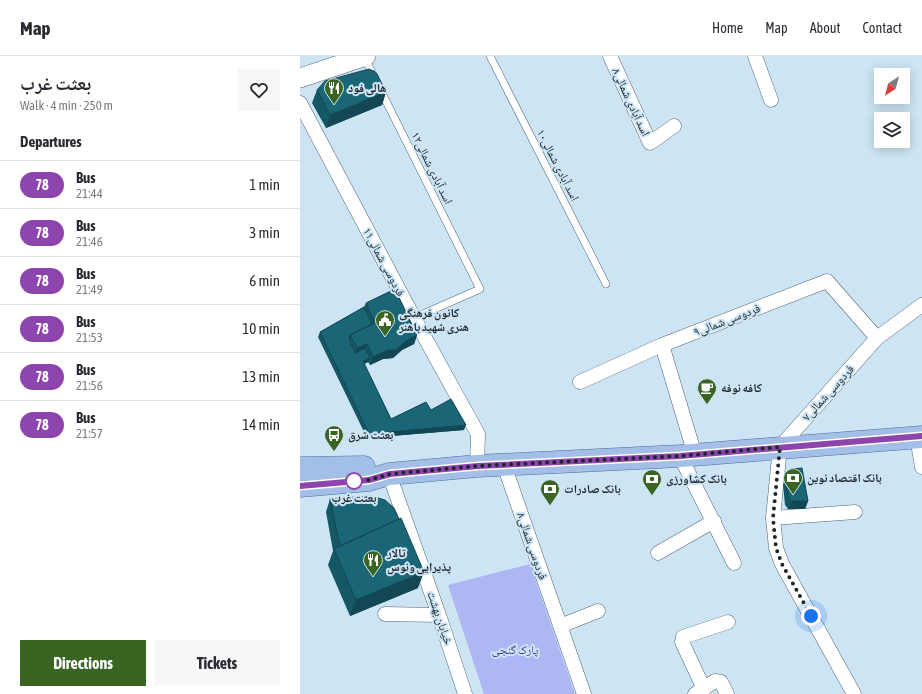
<!DOCTYPE html>
<meta charset="utf-8">
<style>
body{margin:0;font-family:"Asap Condensed","Noto Naskh Arabic",sans-serif;background:#f7f7f7;color:#2b2b33;height:100vh;display:flex;flex-direction:column;font-size:15px;white-space:nowrap}
*{box-sizing:border-box;margin:0}
p{font-size:13px;color:#7c7c81}
.icon{flex:none;width:22px;height:22px;fill:none;stroke:currentColor;stroke-width:2;stroke-linecap:round;stroke-linejoin:round}
.map{position:relative;flex:1;overflow:hidden}
.side{display:flex;flex-direction:column;background:#fff;width:300px}
.side>*{flex:none}
.badge{padding:0 8px;border-radius:13px;font-size:14px;line-height:26px}
.needle{width:26px;rotate:216deg}
.tools{position:absolute;left:574px;top:12px;display:grid;gap:8px}
.tools a{display:grid;place-items:center;width:36px;height:36px;border-radius:0px;background:#fff;box-shadow:0 2px 10px #0003;font-size:20px}
.you{position:absolute;width:20px;height:20px;margin:-10px;border:3px solid #fff;border-radius:50%;background:#1a73e8;box-shadow:0 0 0 6px #1a73e833}
.map>.badge{position:absolute;translate:-50% -50%;box-shadow:0 0 0 2px #fff}
h2{padding:0 20px;font-size:15px;line-height:36px}
.round{display:grid;place-items:center;flex:none;width:42px;height:42px;border-radius:0px;background:#f7f7f7}
.summary{display:flex;align-items:center;justify-content:space-between;height:68px;padding:0 20px}
h1{font-size:19px;font-weight:700;line-height:30px}
.action{display:flex;gap:8px;margin-top:auto;padding:8px 20px}
.action a{flex:1;height:46px;border-radius:0px;background:#396422;color:#fff;font-size:16px;font-weight:700;line-height:46px;text-align:center}
.action a+a{background:#f7f7f7;color:#2b2b33}
ul{padding:0;list-style:none}
li{display:flex;align-items:center;gap:12px;height:48px;padding:0 20px;border-top:1px solid #e1e1e2}
li div{flex:1}
li b{display:block;font-size:15px}
li em{font-style:normal}
li .badge{min-width:44px;font-weight:700;text-align:center}
header{display:flex;align-items:center;gap:24px;box-sizing:border-box;height:56px;padding:0 20px;background:#fff;border-bottom:1px solid #e1e1e2}
header strong{font-size:19px}
nav{display:flex;gap:22px;margin-inline-start:auto;font-size:14px}
main{display:flex;flex:1;min-height:0}
.map>svg:first-child{display:block}
</style>
<header>
<strong>Map</strong>
<nav><a>Home</a><a>Map</a><a>About</a><a>Contact</a></nav>
</header>
<main>
<section class="side">
<div class="summary"><div><h1>بعثت غرب</h1><p>Walk · 4 min · 250 m</p></div><a class="round"><svg class="icon" aria-label="heart" viewBox="0 0 24 24"><path d="M12 20l-8-8c-3-5 5-10 8-4 3-6 11-1 8 4z"/></svg></a></div>
<h2>Departures</h2>
<ul>
<li><span class="badge" style="background:#8e44ad;color:#fff">78</span><div><b>Bus</b><p>21:44</p></div><em>1 min</em></li>
<li><span class="badge" style="background:#8e44ad;color:#fff">78</span><div><b>Bus</b><p>21:46</p></div><em>3 min</em></li>
<li><span class="badge" style="background:#8e44ad;color:#fff">78</span><div><b>Bus</b><p>21:49</p></div><em>6 min</em></li>
<li><span class="badge" style="background:#8e44ad;color:#fff">78</span><div><b>Bus</b><p>21:53</p></div><em>10 min</em></li>
<li><span class="badge" style="background:#8e44ad;color:#fff">78</span><div><b>Bus</b><p>21:56</p></div><em>13 min</em></li>
<li><span class="badge" style="background:#8e44ad;color:#fff">78</span><div><b>Bus</b><p>21:57</p></div><em>14 min</em></li>
</ul>
<div class="action"><a>Directions</a><a>Tickets</a></div>
</section>
<div class="map">
<svg width="622" height="638" viewBox="0 0 622 638">
<rect width="100%" height="100%" fill="#cce4f4"/>
<path fill="#adb7f3" d="M230,508L275,638H184L148,529Z"/>
<g fill="none" stroke-linecap="round" stroke-linejoin="round">
<defs>
<path id="lane" d="M190,0L306,228
M64,1L75,22
M80,33L180,233L114,262"/>
<path id="street" d="M310,0L350,87L374,70
M455,0L471,44
M0,47L114,262L178,378L177,410
M280,326L362,289
M617,381L622,411
M395,399L362,289L527,225L577,282
M380,400L434,507
M204,409L284,638
M89,418L139,559L165,638
M473,462L555,456
M358,497L414,465
M85,558L139,559
M260,570L298,555
M404,633L382,586L383,581L428,566
M395,638L415,625L421,626L427,638
M554,638L482,508L476,492L473,462L480,391L577,282L622,249"/>
<path id="secondary" d="M0,22L66,0"/>
<path id="primary" d="M0,412L64,411
M0,430L69,424L89,418L177,410L380,400L622,381"/>
</defs>
<use href="#lane" stroke="#506573" stroke-width="8"/>
<use href="#street" stroke="#506573" stroke-width="15"/>
<use href="#secondary" stroke="#506573" stroke-width="20"/>
<use href="#primary" stroke="#4c6e9c" stroke-width="23"/>
<use href="#lane" stroke="#fff" stroke-width="7"/>
<use href="#street" stroke="#fff" stroke-width="14"/>
<use href="#secondary" stroke="#fff" stroke-width="19"/>
<use href="#primary" stroke="#a3bfe8" stroke-width="22"/>
</g>
<path fill="#165765" d="M17,34L86,36L82,49L26,72L12,47Z
M66,247L117,279L114,288L102,294L93,302L83,303L70,309L68,306L64,308L91,363L131,354L164,374L67,382L18,281L20,276L64,251Z
M488,416L508,445L505,453H488L485,449L483,429Z
M30,443L118,532L50,560L28,509L33,495L26,456Z"/>
<path fill="#124753" d="M86,36L82,49L26,72L30,59Z
M117,279L114,288L102,294L93,302L83,303L70,309L73,301Z
M67,288L64,296L54,301L57,292Z
M70,302L68,306L61,310L63,305Z
M166,369L164,374L67,382L69,378Z
M492,445H508L505,453H488Z
M124,516L118,532L50,560L56,544Z"/>
<path fill="#1a6576" stroke="#124753" d="M69,13L74,15L77,18L86,36L30,59L17,34L25,25Z
M95,233L117,279L106,285L96,294H87L73,301L67,288L57,292L50,279L75,267L66,247Z
M64,251L72,268L50,279L49,283L55,297L65,292L70,302L63,305L91,363L126,346L131,354L151,343L166,369L69,378L20,276Z
M502,412L508,445H492L488,441L486,421L488,416L491,413Z
M71,440L85,444L94,452L99,463L40,490L30,443Z
M101,462L124,516L56,544L34,493Z"/>
<g fill="none" stroke-linecap="round" stroke-linejoin="round">
<defs>
<path id="line" d="M0,430L69,424L90,418L178,410L380,400L622,380"/>
</defs>
<use href="#line" stroke="#fff" stroke-width="9"/>
<use href="#line" stroke="#8e44ad" stroke-width="6"/>
<path stroke="#1e272d" stroke-width="4" stroke-dasharray="0 7.2" d="M54,425L69,424L90,418L178,410L380,400L480,391L473,462L476,492L482,508L511,560"/>
</g>
<defs>
<symbol id="restaurant-pin" viewBox="-11 -11 22 30"><path d="M0 17L-7.5 6A9.5 9.5 0 1 1 7.5 6Z" fill="#396422" stroke="#cce4f4"/><path d="M-5-6h1v4h1v-4h1v4h1v-4h1v5L-1.5 .5V6h-2V.5L-5-1ZM5-6V6H3V1.5H1.5Q1.5-4 5-6Z" fill="#fff"/></symbol>
<symbol id="civic-pin" viewBox="-11 -11 22 30"><path d="M0 17L-7.5 6A9.5 9.5 0 1 1 7.5 6Z" fill="#396422" stroke="#cce4f4"/><path d="M-.6-6.5H3V-4.5H.6V-3L4-1V1h2V6H-6V1h2V-1L-.6-3ZM-1.2 2.5V6h2.4V2.5Z" fill="#fff"/></symbol>
<symbol id="cafe-pin" viewBox="-11 -11 22 30"><path d="M0 17L-7.5 6A9.5 9.5 0 1 1 7.5 6Z" fill="#396422" stroke="#cce4f4"/><path d="M-5.5-4.5H6V0H3Q3 3.5 0 3.5H-2.5Q-5.5 3.5-5.5 0ZM3-3.2v2h1.7v-2ZM-6 4.5H4V6H-6Z" fill="#fff"/></symbol>
<symbol id="bus-pin" viewBox="-11 -11 22 30"><path d="M0 17L-7.5 6A9.5 9.5 0 1 1 7.5 6Z" fill="#396422" stroke="#cce4f4"/><path d="M-5-6H5V4H4V6H2V4H-2V6H-4V4H-5ZM-3.5-4V0h7V-4ZM-3.5 1.2v1.5H-2V1.2ZM2 1.2v1.5H3.5V1.2Z" fill="#fff"/></symbol>
<symbol id="bank-pin" viewBox="-11 -11 22 30"><path d="M0 17L-7.5 6A9.5 9.5 0 1 1 7.5 6Z" fill="#396422" stroke="#cce4f4"/><path d="M-6-4H6V4H-6ZM0-2.3a2.3 2.3 0 1 0 0 4.6a2.3 2.3 0 1 0 0-4.6Z" fill="#fff"/></symbol>
</defs>
<g fill-rule="evenodd">
<use href="#restaurant-pin" x="23" y="21" width="22" height="30"/>
<use href="#civic-pin" x="74" y="253" width="22" height="30"/>
<use href="#cafe-pin" x="396" y="321" width="22" height="30"/>
<use href="#bus-pin" x="23" y="368" width="22" height="30"/>
<use href="#bank-pin" x="482" y="411" width="22" height="30"/>
<use href="#bank-pin" x="341" y="412" width="22" height="30"/>
<use href="#bank-pin" x="239" y="422" width="22" height="30"/>
<use href="#restaurant-pin" x="62" y="493" width="22" height="30"/>
</g>
<circle fill="#fff" stroke="#8e44ad" stroke-width="2" cx="54" cy="425" r="8"/>
<g text-anchor="middle" dominant-baseline="central" stroke-width="4" stroke-linejoin="round" paint-order="stroke">
<g font-size="12" font-weight="bold" fill="#1e272d" stroke="#cce4f4" text-anchor="start">
<text x="48" y="32">هالی فود</text>
<text x="99" y="257">کانون فرهنگی<tspan x="99" dy="14">هنری شهید باهنر</tspan></text>
<text x="421" y="332">کافه نوفه</text>
<text x="48" y="379">بعثت شرق</text>
<text x="507" y="422">بانک اقتصاد نوین</text>
<text x="366" y="423">بانک کشاورزی</text>
<text x="264" y="433">بانک صادرات</text>
<text x="87" y="497">تالار<tspan x="87" dy="14">پذیرایی ونوس</tspan></text>
</g>
<g font-size="12" fill="#1e272d" stroke="#cce4f4">
<text transform="translate(331 46) rotate(65)">اسد آبادی شمالی۸</text>
<text transform="translate(258 109) rotate(63)">اسد آبادی شمالی۱۰</text>
<text transform="translate(132 112) rotate(64)">اسد آبادی شمالی۱۲</text>
<text transform="translate(84 206) rotate(62)">فردوسی شمالی۱۱</text>
<text transform="translate(427 264) rotate(-21)">فردوسی شمالی۹</text>
<text transform="translate(528 337) rotate(-48)">فردوسی شمالی۷</text>
<text transform="translate(232 490) rotate(71)">فردوسی شمالی۸</text>
<text transform="translate(140 562) rotate(71)">خیابان بهشت</text>
</g>
<g font-size="12" font-weight="bold" fill="#1e272d" stroke="#cce4f4">
<text x="54" y="442">بعثت غرب</text>
</g>
<g font-size="12" fill="#3d3ea0" stroke="#cce4f4">
<text x="215" y="594">پارک گنجی</text>
</g>
</g>
</svg>
<div class="tools">
<a><svg class="needle" viewBox="-14 -14 28 28"><path d="M0-13l5 13h-10z" fill="#e53935"/><path d="M0 13l5-13h-10z" fill="#7c7c81"/></svg></a>
<a><svg class="icon" aria-label="layers" viewBox="0 0 24 24"><path d="M12 4l9 5-9 5-9-5zM3 14l9 5 9-5"/></svg></a>
</div>
<div class="you" style="left:511px;top:560px"></div>
</div>
</main>
